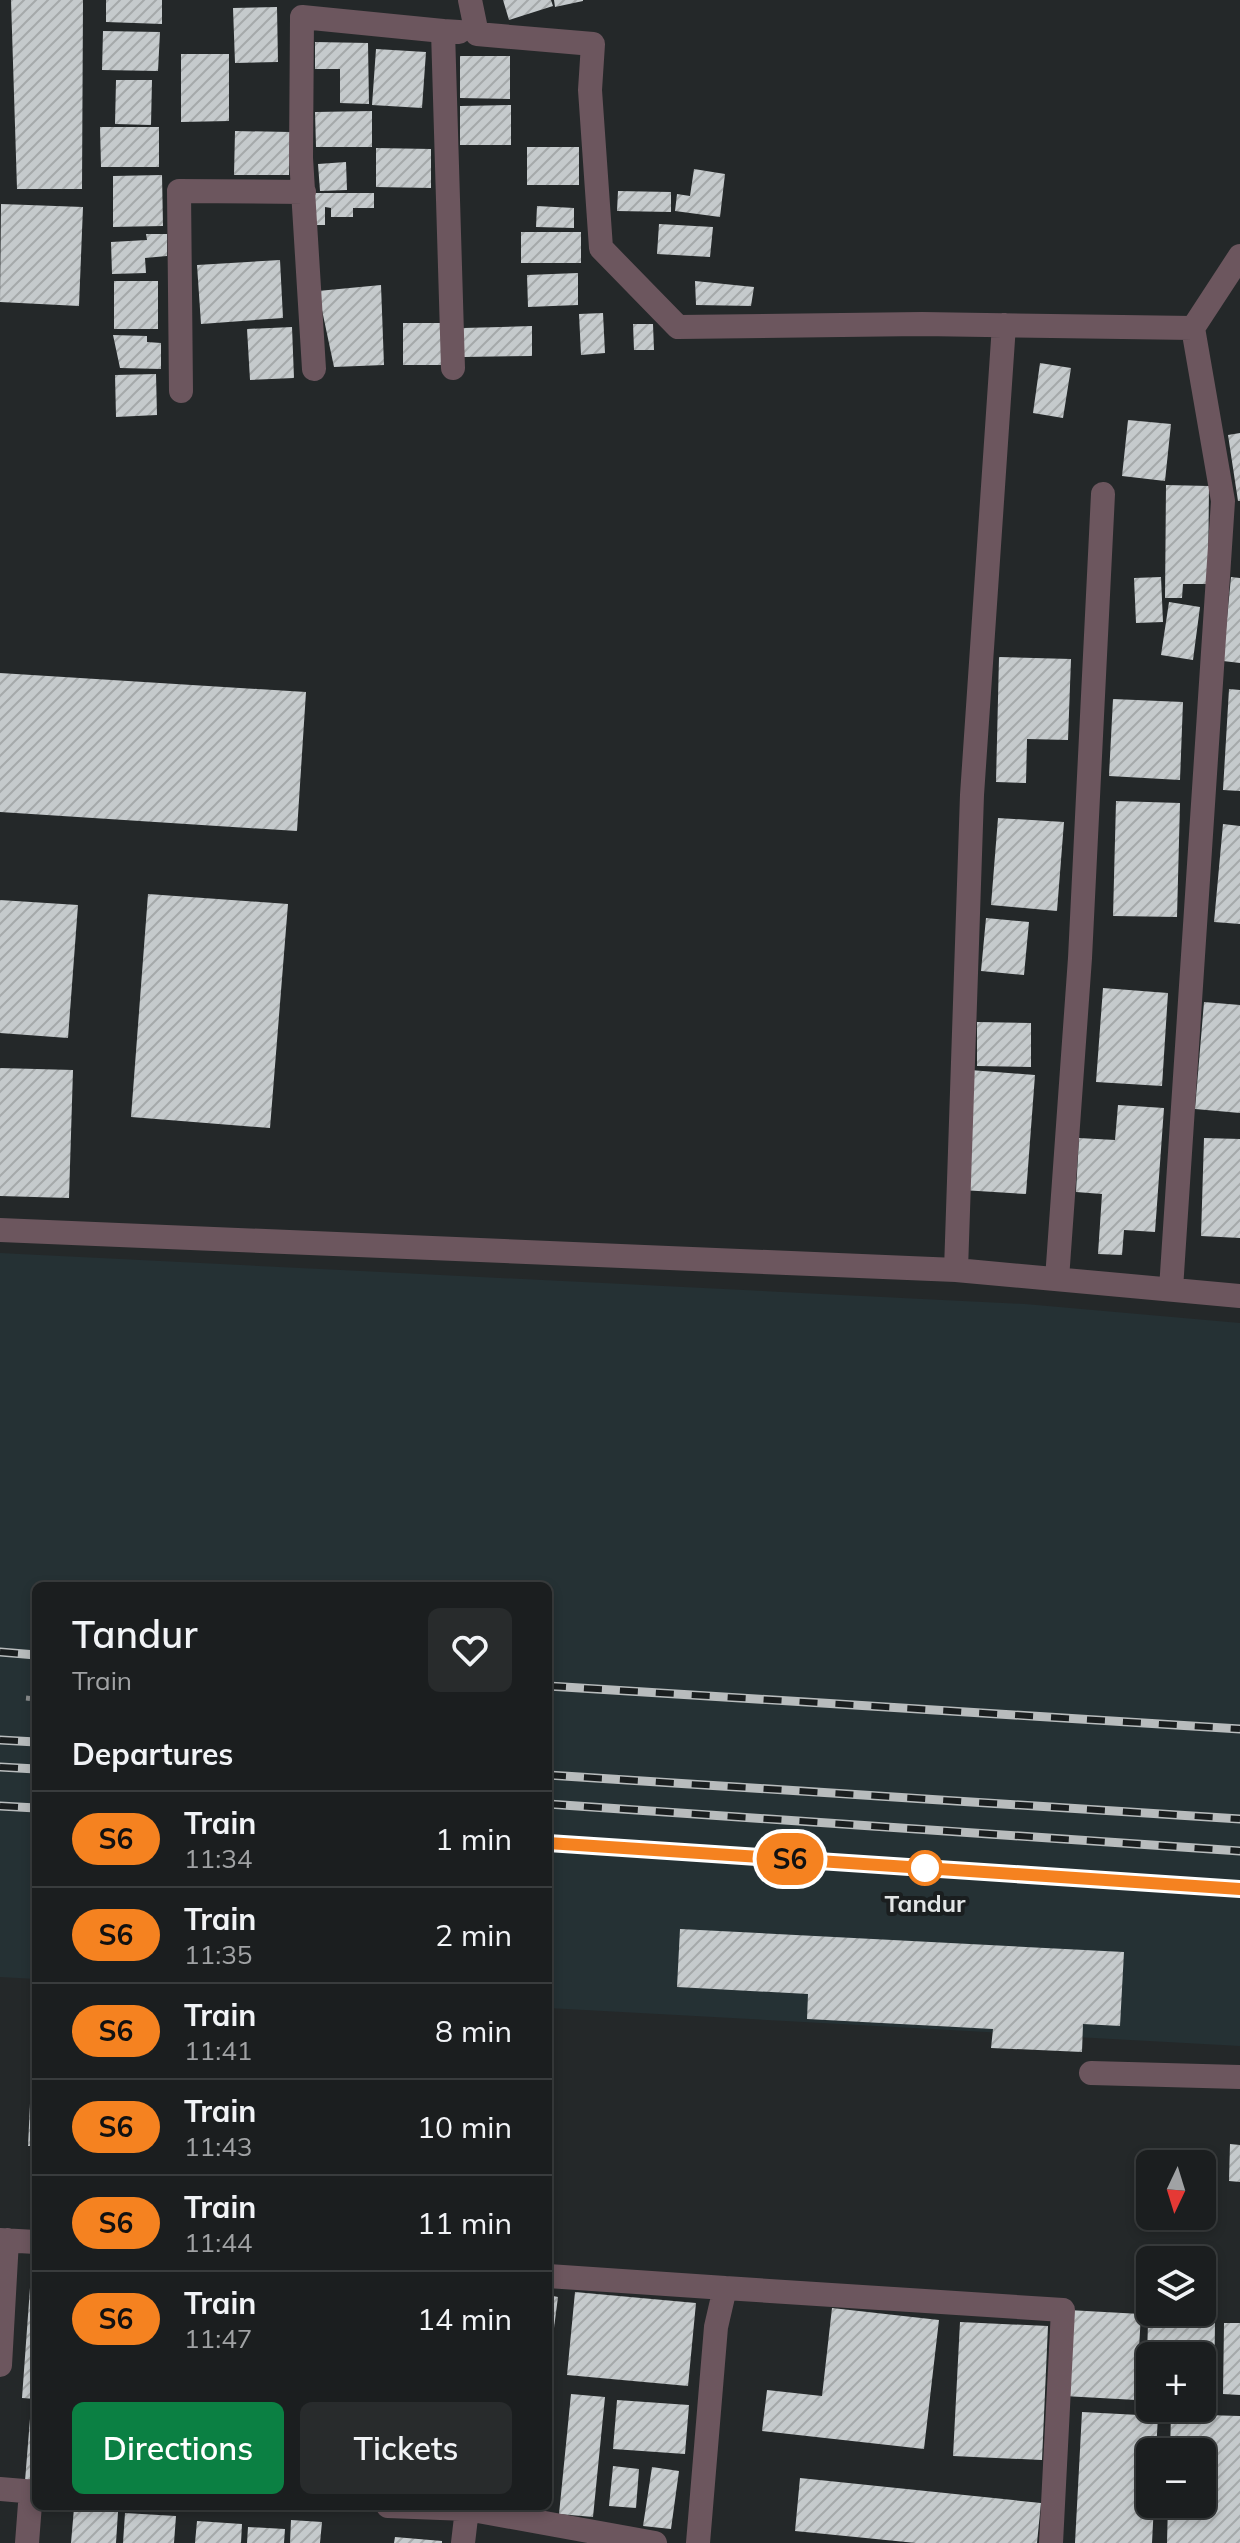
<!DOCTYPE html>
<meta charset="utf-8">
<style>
body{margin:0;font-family:Mulish,sans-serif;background:#282b2c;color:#f1f3f6;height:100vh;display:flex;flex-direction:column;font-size:30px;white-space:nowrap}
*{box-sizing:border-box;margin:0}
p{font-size:26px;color:#a0a2a4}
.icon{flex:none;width:44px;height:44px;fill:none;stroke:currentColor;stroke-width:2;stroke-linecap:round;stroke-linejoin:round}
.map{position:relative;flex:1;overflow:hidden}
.details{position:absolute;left:32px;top:1582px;width:520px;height:928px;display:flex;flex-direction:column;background:#1b1e1f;border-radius:12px;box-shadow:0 4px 12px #0003,0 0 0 2px #393c3d}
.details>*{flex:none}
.badge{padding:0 16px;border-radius:26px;font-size:28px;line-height:52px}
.needle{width:52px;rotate:184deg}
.buttons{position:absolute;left:1136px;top:2150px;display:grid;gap:16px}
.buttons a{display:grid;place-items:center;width:80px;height:80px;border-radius:12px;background:#1b1e1f;box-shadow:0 4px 12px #0003,0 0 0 2px #393c3d;font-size:40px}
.map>.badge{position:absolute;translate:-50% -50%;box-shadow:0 0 0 4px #fff}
h2{padding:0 40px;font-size:30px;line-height:72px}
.round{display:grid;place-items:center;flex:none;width:84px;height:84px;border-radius:12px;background:#282b2c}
.headline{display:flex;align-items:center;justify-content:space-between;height:136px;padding:0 40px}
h1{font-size:38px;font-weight:600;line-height:60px}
.action{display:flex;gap:16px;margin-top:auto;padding:16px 40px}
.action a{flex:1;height:92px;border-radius:12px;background:#0b8043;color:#fff;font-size:32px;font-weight:600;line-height:92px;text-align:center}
.action a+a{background:#282b2c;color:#f1f3f6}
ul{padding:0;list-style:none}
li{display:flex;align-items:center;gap:24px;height:96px;padding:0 40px;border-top:2px solid #393c3d}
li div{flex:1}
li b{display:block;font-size:30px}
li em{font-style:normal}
li .badge{min-width:88px;font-weight:700;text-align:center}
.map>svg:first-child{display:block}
</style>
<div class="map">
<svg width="1240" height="2543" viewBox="0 0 1240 2543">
<defs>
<pattern id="building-hatch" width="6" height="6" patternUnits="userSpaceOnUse" patternTransform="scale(2)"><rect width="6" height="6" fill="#c5cacc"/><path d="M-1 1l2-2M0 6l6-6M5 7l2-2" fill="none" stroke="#a5a9aa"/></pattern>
</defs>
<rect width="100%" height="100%" fill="#242829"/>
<path fill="#253134" d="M0,1253L1025,1304L1240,1323V2046L548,2008V1586H36V1979L0,1977Z"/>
<path fill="url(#building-hatch)" d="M11,0H83L82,189H17Z
M106,0H162V24L106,22Z
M503,0H551L553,6L509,20Z
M554,0H583V1L555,7Z
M277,7L278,62L235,63L233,8Z
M103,31L160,32L158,71L102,70Z
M315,42L368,43L369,104L340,103V69H315Z
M376,49L426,52L422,108L372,105Z
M181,54H229V121L181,122Z
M460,56H510V99L460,98Z
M116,80H152L151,125L115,124Z
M511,105V145H460V106Z
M372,111V147H316L315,112Z
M100,127H159V167H101Z
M235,131L290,132L289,175H234Z
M527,147H579V185H527Z
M376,148L431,149V188L376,187Z
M346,162L347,190L320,191L318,164Z
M694,169L725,174L720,217L675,211L677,194L690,196Z
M162,175L163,226L113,227V176Z
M618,191L671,192V212L617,211Z
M314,193H374V208H353V217H331V208L325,207V225H314Z
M1,204L83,207L79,306L0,302Z
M537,206L574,208V228L536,227Z
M659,224L713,227L710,257L657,254Z
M521,232H581V263H521Z
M146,234H167V256L145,258L146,273L112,274L111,242L147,240Z
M280,260L283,318L201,324L197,265Z
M578,273V305L528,307L527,275Z
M114,281H158V329H114Z
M695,281L754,287L751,306L696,305Z
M381,285L384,365L334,367L318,291Z
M603,313L605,353L581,355L579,314Z
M403,323H444V365H403Z
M633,324H653L654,350H634Z
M532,326V356L464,357L463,328Z
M292,327L294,378L250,380L247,329Z
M113,335L147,336V342L161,343V369L120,368Z
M1040,363L1071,368L1063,418L1033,413Z
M156,374L157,415L116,417L115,375Z
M1128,420L1171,424L1165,481L1122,476Z
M1240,433V501H1238L1228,435Z
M1166,485L1209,486L1208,584H1183L1182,598H1165Z
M1161,577L1163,622L1136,623L1134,578Z
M1231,577L1240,578V663L1223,661Z
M1169,602L1200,607L1193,660L1161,655Z
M999,657L1071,659L1068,740L1027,739L1026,783L996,782Z
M0,673L306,692L297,831L0,812Z
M1229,689L1240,690V791L1223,790Z
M1113,699L1183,702L1180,780L1109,776Z
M1116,801L1180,803L1177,917L1113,916Z
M998,818L1064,822L1057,911L991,905Z
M1223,824L1240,826V924L1214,922Z
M148,894L288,904L270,1128L131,1117Z
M0,900L78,905L68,1038L0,1033Z
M986,918L1029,922L1024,975L981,971Z
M1103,988L1168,993L1162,1086L1096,1082Z
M1204,1002L1240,1005V1113L1195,1109Z
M977,1022L1031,1023V1067L977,1066Z
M0,1068L73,1070L69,1198L0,1196Z
M970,1070L1035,1075L1026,1194L962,1190Z
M1118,1105L1164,1108L1155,1232L1124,1230L1122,1255L1098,1254L1102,1194L1076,1192L1079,1138L1115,1140Z
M1204,1138L1240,1139V1238L1201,1236Z
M680,1929L1124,1952L1120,2026L1083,2024L1082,2052L991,2048L993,2029L807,2019L808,1994L677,1987Z
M32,2061H36V2146H28Z
M1230,2144L1240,2145V2182L1229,2181Z
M31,2274H36V2399L22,2398Z
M575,2292L696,2303L688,2386L567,2375Z
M548,2295L558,2297L550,2359H548Z
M832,2308L939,2320L924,2449L762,2431L767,2390L822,2396Z
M1068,2310L1141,2314L1136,2400L1064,2396Z
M960,2322L1048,2326L1042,2460L953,2456Z
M1148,2322L1215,2323L1214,2394H1202V2356H1150V2393H1146Z
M1224,2323H1240V2395L1223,2394Z
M571,2394L605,2397L593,2517L559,2514Z
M548,2396L554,2397L550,2429L548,2428Z
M617,2400L689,2405L685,2454L613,2449Z
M31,2406H36V2482L25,2481Z
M1082,2412L1158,2416L1156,2452H1150V2504H1154L1152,2543H1075Z
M1171,2414L1240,2416V2543H1167L1168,2504H1202V2452H1170Z
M613,2466L639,2469L636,2508L609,2506Z
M652,2467L679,2471L671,2529L643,2526Z
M800,2478L1041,2503L1037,2543H916L795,2531Z
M74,2508L118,2512L116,2543H71Z
M125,2513L176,2516L174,2543H123Z
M291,2520L322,2522L320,2543H290Z
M197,2521L242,2524L241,2543H195Z
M248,2527L285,2529L284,2543H247Z
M395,2537L442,2541V2543H394Z"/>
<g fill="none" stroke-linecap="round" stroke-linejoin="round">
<path stroke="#888b8c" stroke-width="5" stroke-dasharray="4 6" stroke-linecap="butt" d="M26,1698L36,1699"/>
<path stroke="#6c565e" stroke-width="24" d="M470,0L477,34L593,44L590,90L601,248L678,327L922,324L1193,328L1240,256
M1004,325L972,795L956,1270L1240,1296
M453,368L443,31L459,32
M314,369L301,158L302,17L443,31
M181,391L179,191L304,192
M0,1230L956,1270
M1057,1279L1080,958L1103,494
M1171,1289L1223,501L1193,328
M1091,2073L1240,2077
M0,2240L36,2242
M548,2276L725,2288
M0,2365L7,2240
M0,2489L36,2492
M388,2506L467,2509
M27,2543L31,2491
M463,2543L467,2509L655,2543
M698,2543L716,2327L725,2288L1063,2310L1051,2543"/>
<defs>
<path id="rail" d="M0,1652L36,1655
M548,1686L1240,1729
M0,1740L36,1742
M0,1767L36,1769
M548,1775L1240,1819
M548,1804L1240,1851
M0,1806L36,1808
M548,1843L1240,1889"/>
</defs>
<use href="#rail" stroke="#b8bcbd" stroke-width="9"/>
<use href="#rail" stroke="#1a1e1f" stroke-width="6" stroke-dasharray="18" stroke-linecap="butt"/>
</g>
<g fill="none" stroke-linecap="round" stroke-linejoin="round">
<defs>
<path id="line" d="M548,1843L1240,1889"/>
</defs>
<use href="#line" stroke="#fff" stroke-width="18"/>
<use href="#line" stroke="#f58220" stroke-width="12"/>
</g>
<circle fill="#fff" stroke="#f58220" stroke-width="4" cx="925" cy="1868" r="16"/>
<g text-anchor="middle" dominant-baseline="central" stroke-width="8" stroke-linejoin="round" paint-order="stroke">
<g font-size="24" font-weight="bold" fill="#e2e5e6" stroke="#1a1e1f">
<text x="925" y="1903">Tandur</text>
</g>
</g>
</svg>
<div class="buttons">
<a><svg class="needle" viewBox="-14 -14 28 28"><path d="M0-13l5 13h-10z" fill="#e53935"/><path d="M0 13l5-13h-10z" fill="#a0a2a4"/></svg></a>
<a><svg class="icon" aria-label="layers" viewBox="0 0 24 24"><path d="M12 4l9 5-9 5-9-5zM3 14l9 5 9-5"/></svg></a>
<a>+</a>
<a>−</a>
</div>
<b class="badge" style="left:790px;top:1859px;background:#f58220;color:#111">S6</b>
<section class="details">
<div class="headline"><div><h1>Tandur</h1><p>Train</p></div><a class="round"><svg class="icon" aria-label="heart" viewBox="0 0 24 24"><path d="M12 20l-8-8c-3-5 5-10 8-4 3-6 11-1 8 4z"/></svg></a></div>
<h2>Departures</h2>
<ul>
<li><span class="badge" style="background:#f58220;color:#111">S6</span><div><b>Train</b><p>11:34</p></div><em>1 min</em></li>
<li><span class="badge" style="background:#f58220;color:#111">S6</span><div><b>Train</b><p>11:35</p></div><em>2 min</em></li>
<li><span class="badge" style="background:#f58220;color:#111">S6</span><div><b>Train</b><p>11:41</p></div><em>8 min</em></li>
<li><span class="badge" style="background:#f58220;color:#111">S6</span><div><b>Train</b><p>11:43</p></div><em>10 min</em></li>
<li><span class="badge" style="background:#f58220;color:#111">S6</span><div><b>Train</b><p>11:44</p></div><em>11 min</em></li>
<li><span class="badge" style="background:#f58220;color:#111">S6</span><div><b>Train</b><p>11:47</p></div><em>14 min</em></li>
</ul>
<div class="action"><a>Directions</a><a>Tickets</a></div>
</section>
</div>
